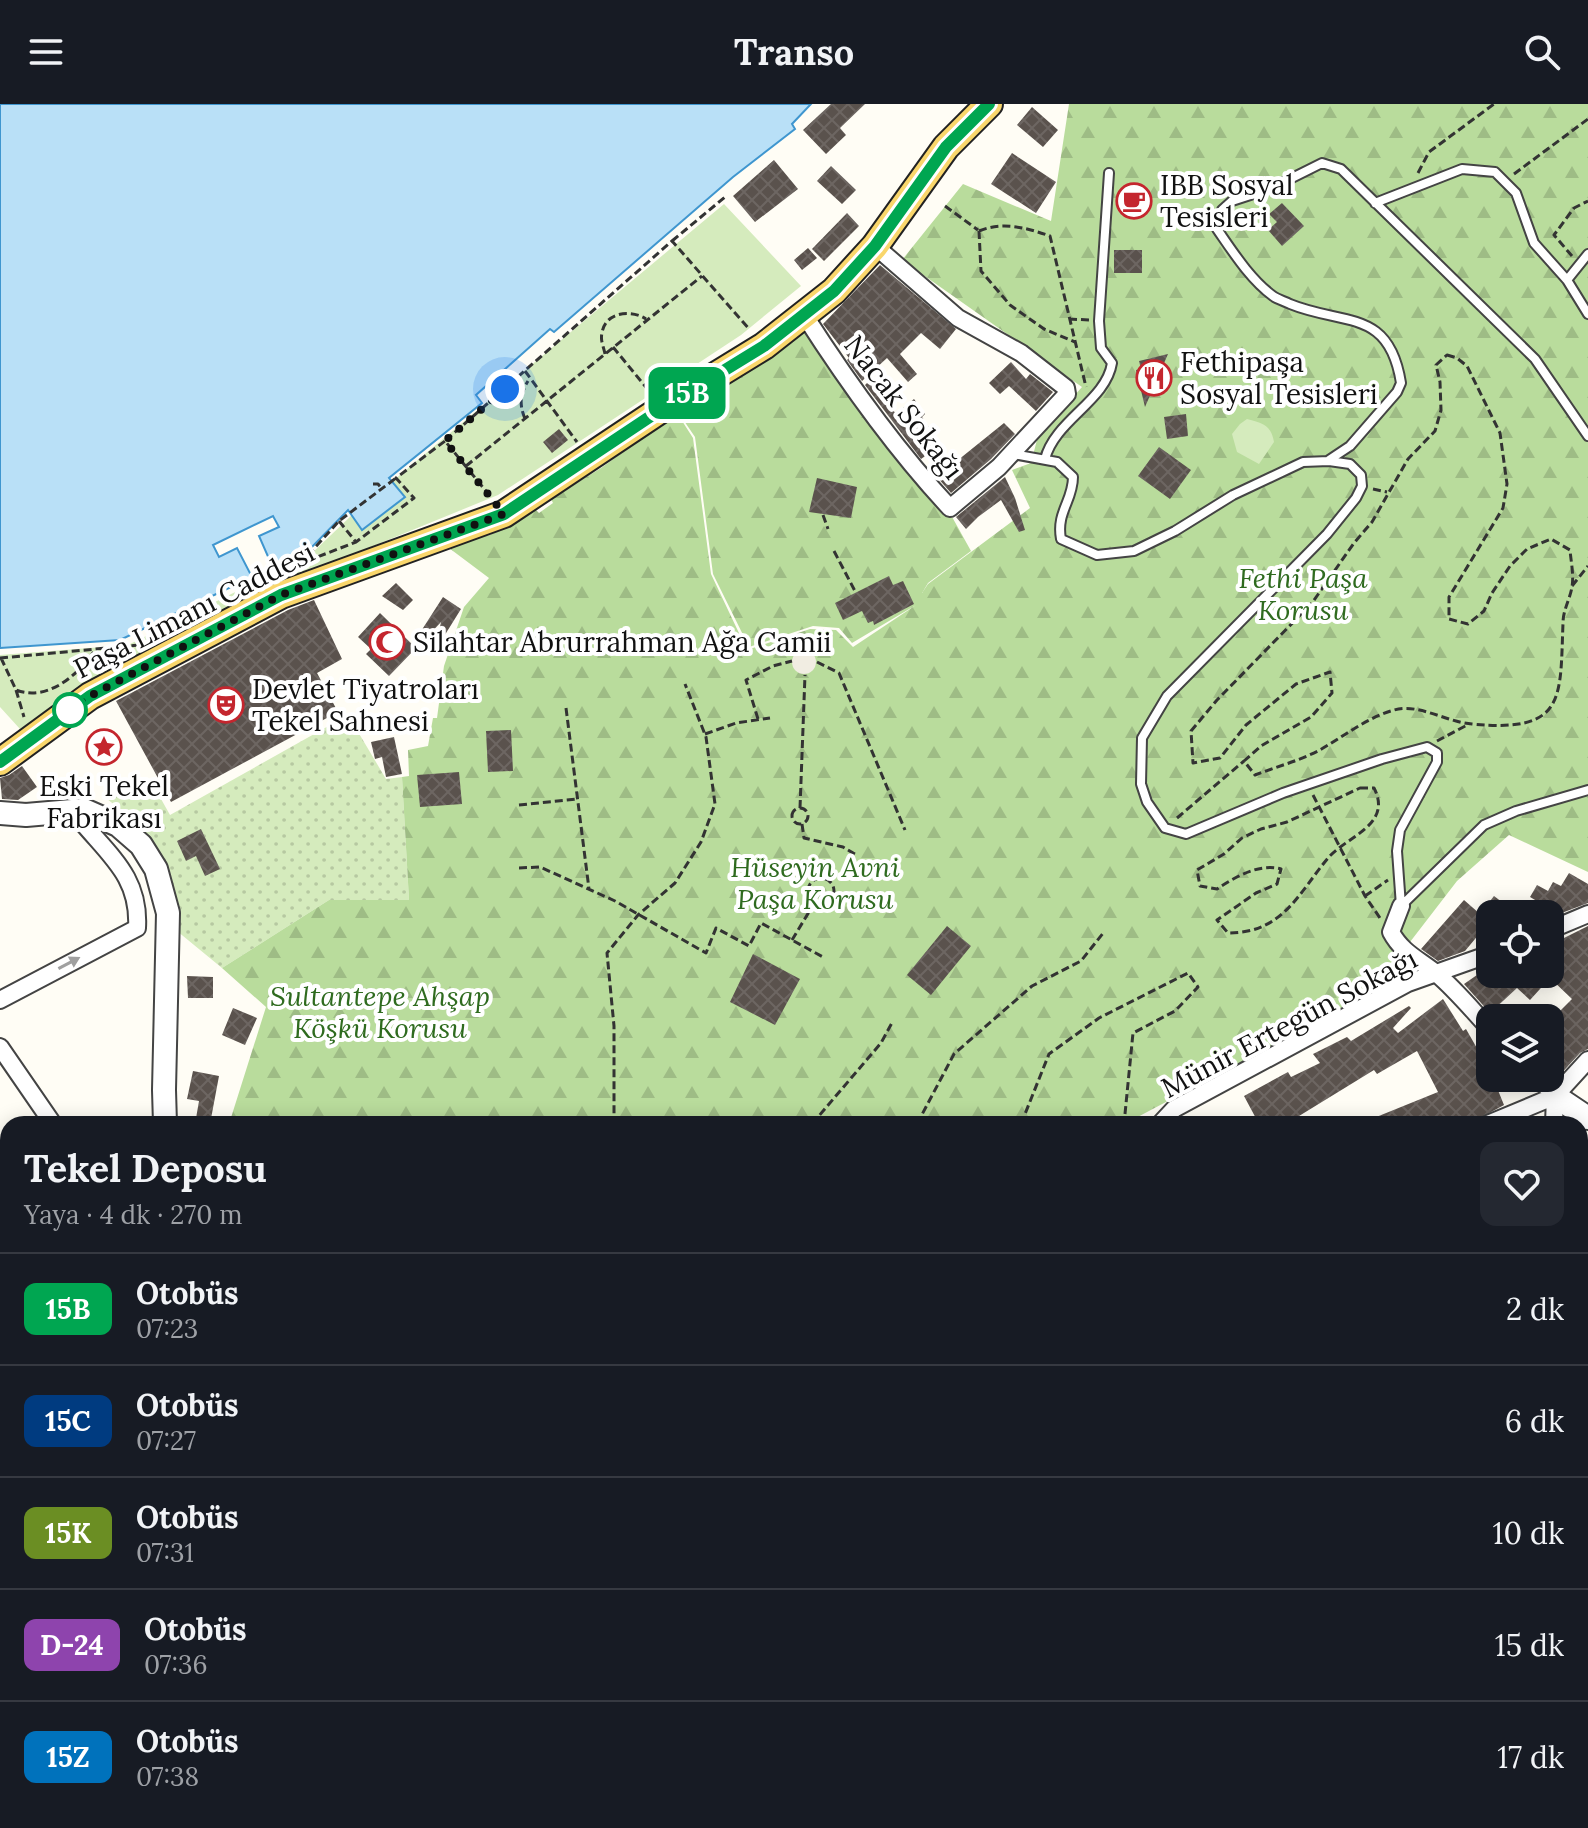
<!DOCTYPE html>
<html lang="tr">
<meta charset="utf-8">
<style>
body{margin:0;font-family:Lora,serif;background:#242831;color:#f1f3f6;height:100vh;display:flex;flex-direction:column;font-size:30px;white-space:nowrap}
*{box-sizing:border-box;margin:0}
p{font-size:26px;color:#9ea1a6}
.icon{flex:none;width:44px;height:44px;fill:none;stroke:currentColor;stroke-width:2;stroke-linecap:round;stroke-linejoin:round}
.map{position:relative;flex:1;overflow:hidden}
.sheet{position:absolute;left:0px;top:1012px;width:1588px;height:712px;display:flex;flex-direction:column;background:#171b24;border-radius:24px 24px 0 0;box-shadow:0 4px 20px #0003}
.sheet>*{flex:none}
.badge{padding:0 16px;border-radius:12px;font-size:28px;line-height:52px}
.controls{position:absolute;left:1476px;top:796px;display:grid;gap:16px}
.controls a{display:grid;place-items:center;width:88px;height:88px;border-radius:16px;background:#171b24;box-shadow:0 4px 20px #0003;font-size:40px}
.you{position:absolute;width:40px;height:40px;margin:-20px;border:6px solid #fff;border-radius:50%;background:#1a73e8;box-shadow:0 0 0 12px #1a73e833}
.map>.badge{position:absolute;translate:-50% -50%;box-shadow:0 0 0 4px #fff}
.round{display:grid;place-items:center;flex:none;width:84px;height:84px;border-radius:16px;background:#242831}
.headline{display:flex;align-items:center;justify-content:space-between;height:136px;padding:0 24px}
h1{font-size:38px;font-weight:700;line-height:60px}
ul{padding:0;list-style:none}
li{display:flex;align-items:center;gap:24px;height:112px;padding:0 24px;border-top:2px solid #363941}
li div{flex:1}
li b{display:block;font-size:30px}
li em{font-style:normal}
li .badge{min-width:88px;font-weight:700;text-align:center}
header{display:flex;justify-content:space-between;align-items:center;height:104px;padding:0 24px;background:#171b24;font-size:36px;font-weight:700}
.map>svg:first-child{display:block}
</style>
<header><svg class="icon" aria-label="menu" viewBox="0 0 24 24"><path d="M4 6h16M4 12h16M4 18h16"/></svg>Transo<svg class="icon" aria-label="search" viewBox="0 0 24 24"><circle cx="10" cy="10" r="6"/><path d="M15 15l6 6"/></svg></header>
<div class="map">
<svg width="1588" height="1724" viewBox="0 0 1588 1724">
<defs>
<pattern id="grass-dots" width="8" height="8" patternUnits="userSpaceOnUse" patternTransform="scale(2)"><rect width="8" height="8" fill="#d5ebbd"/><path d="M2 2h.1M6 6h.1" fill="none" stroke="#b6c8a1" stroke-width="1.8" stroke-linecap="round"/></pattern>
<pattern id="forest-firs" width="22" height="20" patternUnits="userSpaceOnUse" patternTransform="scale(2)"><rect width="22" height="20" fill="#b9dc9c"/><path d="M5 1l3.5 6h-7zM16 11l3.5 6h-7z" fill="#9ebc85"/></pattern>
<pattern id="building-cross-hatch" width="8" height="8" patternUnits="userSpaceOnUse" patternTransform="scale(2)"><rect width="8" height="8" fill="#5a524d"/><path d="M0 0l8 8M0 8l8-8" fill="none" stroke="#6d6662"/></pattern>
</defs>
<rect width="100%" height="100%" fill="#fffdf5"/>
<path fill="url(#grass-dots)" d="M348,611L386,675L402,673L409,796H329L222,864L177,827L147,738L129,712L107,695L151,677L170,711Z"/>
<path fill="url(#forest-firs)" d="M1069,0H1588V768L1509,731L1457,777L1400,851L1411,868L1132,1016L1134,1020H229L266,903L222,864L329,796H409L402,673L409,672L408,646L428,642L433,614H437L444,562L464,503L489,474L445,441L490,431L535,405L539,409L553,399L551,395L601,364L677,309L693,334L711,470L747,546L810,525L836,526L853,543L916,501L852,539L839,524L813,522L749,543L713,470L695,333L680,311L805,228L947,413L951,411L971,447L928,479L922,489L928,480L1030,404L1012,366L1031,359L1038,332L1082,283L902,156L963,80L1051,117Z"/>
<path fill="#d5ebbd" d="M724,100L801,182L741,231L498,391L273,483L95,577L20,625L0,603V551L128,541L310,451L352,411Z
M1247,315C1263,319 1271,321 1274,338L1259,360L1237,348L1232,330L1240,320Z
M914,1716H973L977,1724H898Z
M1186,1716L1000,1724L995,1717L1317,1716L1267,1724H1187Z
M1461,1716H1530L1528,1724H1461Z"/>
<path fill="#f1ede2" d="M792 558a12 12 0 1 1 24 0a12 12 0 1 1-24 0Z"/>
<path fill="#b9e0f7" stroke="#3f96cf" stroke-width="2" d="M0,0H811L792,20L795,25L733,73L554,228L550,225L476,291L482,299L389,374L405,393L362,426L348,406L309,446L273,464L259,432L279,423L273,412L213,441L219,453L237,444L252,473L120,536L0,544Z"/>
<path fill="url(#building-cross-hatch)" d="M831,0H865L840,24L846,31L826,50L803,26Z
M1032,3L1058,26L1043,43L1017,21Z
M1012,49L1056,78L1036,109L991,80Z
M774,56L798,85L755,118L733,92Z
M831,62L856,86L842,100L817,77Z
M1282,99L1304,122L1282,142L1268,126L1277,118L1269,110Z
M847,109L859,122L824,157L812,145Z
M808,144L817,154L802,166L794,156Z
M1114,146H1142V169H1114Z
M880,161L956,225L940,245L921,229L900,250L917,270L908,278L887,254L862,277L847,256L849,254L823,220Z
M1168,250L1145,303L1136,266L1141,265L1139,257Z
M1011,258L1026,275L1030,270L1053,288L1036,307L1009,282L1000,290L989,279Z
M870,276L896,310L914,295L925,310L922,313L941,341L921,355L865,281Z
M1186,310L1188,332L1167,335L1164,313Z
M1004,319L1015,330L991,355L951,389L937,373Z
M559,325L568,336L552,349L543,338Z
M1159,343L1191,366L1170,395L1138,372Z
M1005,373L1015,394L1025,426L1019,428L1001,396L978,413L966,425L956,413Z
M817,374L857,383L851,414L809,408Z
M889,472L893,481L903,477L914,500L874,521L873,517L868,519L862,507L843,516L835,499Z
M396,479L413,496L403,506L382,492Z
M443,493L461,505L438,542L436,541L441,518L419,542L414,538Z
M314,496L342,555L317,569L338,608L171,698L116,597L288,506Z
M380,509L416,544L389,572L366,550L371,545L358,533Z
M511,626L513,667L488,668L486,627Z
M394,633L402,670L386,673L382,653L375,655L371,638Z
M22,662L37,683L18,696L2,695L0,674L9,671Z
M459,668L462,700L420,703L417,671Z
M201,725L220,765L205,772L196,752L186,757L177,737Z
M1569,769L1588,780V799L1559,810L1530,793L1537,781L1548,787L1553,778L1561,782Z
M1494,792L1518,810H1490V817L1465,847L1438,857L1421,845L1464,796L1480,810Z
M947,822L971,842L931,891L907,871Z
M1588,822V945L1580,949L1555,976L1550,971V917L1572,895L1550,874L1530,896L1517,884L1490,909L1464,880L1490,862V870H1550V841Z
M753,850L800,875L775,921L730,898Z
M187,872L213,873V894H188Z
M1443,895L1463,927L1466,925L1490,967V974H1493L1504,1001L1469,1020H1359L1438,988L1417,947L1377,970L1374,966L1286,1020H1259L1244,992L1288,968L1291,973L1320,959L1313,950L1347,933L1351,937L1409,902L1411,904L1393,924L1398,929Z
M233,904L257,914L245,941L222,931Z
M193,967L219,972L210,1020H195L199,997L187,995Z"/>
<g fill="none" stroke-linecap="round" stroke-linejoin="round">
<defs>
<path id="service" d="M1375,99L1462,65L1495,68L1516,89L1534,139L1567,176L1588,210
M1567,176L1588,150
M1013,350L1057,358L1073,373C1073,397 1056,408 1061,435L1097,451L1134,447L1175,427L1233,391L1303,358L1329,357L1350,360L1361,371L1362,382L1356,394L1327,430L1167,592L1142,634L1141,680L1147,698L1165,724L1186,730L1283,689L1382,655L1427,643L1437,649V658L1400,726L1397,747L1401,802
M1045,355C1055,316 1106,297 1112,259L1101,244L1099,217L1109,69
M1329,356L1350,342L1397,288L1401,279C1389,204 1344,222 1290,200C1284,197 1277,195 1273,192C1250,175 1233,148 1217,125L1222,106L1232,97L1272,84L1322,59L1341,65L1535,255L1588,332
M1401,802L1484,721L1516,707L1588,686"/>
<path id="minor" d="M805,212C848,279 896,346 950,404L999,363L1067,290L1066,284L1021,249L958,214L875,142
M1401,802L1391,828C1402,849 1420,856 1437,870C1456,886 1473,907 1490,925
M1550,826L1588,810
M0,896L137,824C140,774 111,753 81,717L84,706
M0,943L53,1020
M1538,974L1555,992
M1160,1020L1174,1005L1408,879L1490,850
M1488,1020L1555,992L1588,956
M1554,1020L1555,992
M0,1086L8,1095
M1580,1212L1588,1201
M1580,1239L1588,1244
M0,1320L8,1325
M1580,1357L1588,1359
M0,1510L8,1514
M1580,1703H1588
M258,1716L267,1724
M973,1716L977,1724
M466,1724L472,1716
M1528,1724L1530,1716"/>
<path id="tertiary" d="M0,709L26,711L84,706L118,721L141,741L156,765L168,809L164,986L165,1020
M1555,992L1588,1014
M0,1544L8,1539"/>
<path id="primary" d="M0,658L90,592L281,491L504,410L663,304L764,242L834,187L875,142L946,43L989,0
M1580,1446L1588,1447
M1580,1471L1588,1472
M824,1724L839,1716
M862,1724L877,1716"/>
</defs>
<use href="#service" stroke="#444" stroke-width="12"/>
<use href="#minor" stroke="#444" stroke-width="20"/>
<use href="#tertiary" stroke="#444" stroke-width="26"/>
<use href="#primary" stroke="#222" stroke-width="30"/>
<path stroke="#333" stroke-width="3" stroke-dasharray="8 4" stroke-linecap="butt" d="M1418,69L1429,48L1494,0
M1514,70L1588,15
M945,102L978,126
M979,127C1003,117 1027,124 1050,132L1086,283
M979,127L981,167L1010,201L1044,225L1075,238
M672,137L725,93
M1572,152L1554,131L1574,104L1588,97
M1069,215L1089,216
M613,243L649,287
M605,250C604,244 600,236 602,229C605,208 631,205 646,215
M1447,251L1457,254L1467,262L1500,329L1507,380L1503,404L1449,493V515L1468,520L1484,507L1492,489L1510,462L1527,445L1551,435L1570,446C1571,458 1574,471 1572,483C1570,495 1563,506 1563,519C1560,595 1566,629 1472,620C1446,618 1419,599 1394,606C1366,614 1343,633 1318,647C1298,657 1276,663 1255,671L1244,657L1261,642L1311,613L1332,589L1330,568L1296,580L1246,621L1220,654L1193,659L1191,627L1217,596L1312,499L1354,439L1372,418L1408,355L1435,327L1441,306L1440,278L1436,261Z
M525,267L577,338
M525,315C519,300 520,290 528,277
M466,362L702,172
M373,380H378L382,385
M1373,385L1387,388
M490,392L445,337L672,137L750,226
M823,411L828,425
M339,417L356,438L414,394L396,374L445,337
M834,447L856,489
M307,457L356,438
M300,460L339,417L396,374
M1572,482L1588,462
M0,554L139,541
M1,554L16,586C48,598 78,571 95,546
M817,558L839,569L905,726
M16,586L24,613
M566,604L589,785
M758,615L746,576L773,562L792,557
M705,630L736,619L770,614
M1437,637L1469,620
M1360,684H1374C1393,721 1347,732 1328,754C1298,790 1283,829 1228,829L1217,816L1256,789L1277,780L1281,765C1259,759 1235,773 1217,785L1200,782L1197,766L1224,750L1242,734L1261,725L1287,718Z
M1313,691L1365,792L1380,814
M519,701L577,695
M792 712a8 8 0 1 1 16 0a8 8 0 1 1-16 0Z
M800,704L805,571
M1177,714L1244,657
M802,720L804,734L843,743L858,752
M519,764L540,763L615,797L706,849L716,824L749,842L761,819L823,853
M808 787a13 13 0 1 1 26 0a13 13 0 1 1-26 0Z
M1365,792L1388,776
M792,836L815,798
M610,1020L614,1014V922L607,849L638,811L675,779L701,738L715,700L706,633L685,580
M812,1020L881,939L893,917
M917,1020L954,950L1032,882L1081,857L1104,828
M1021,1020L1049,950L1099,914L1188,869L1198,883L1175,907L1133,929L1124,1020
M1580,1508L1588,1507
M756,1716L758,1724"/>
<use href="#service" stroke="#fff" stroke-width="8"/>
<use href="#minor" stroke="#fff" stroke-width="16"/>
<use href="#tertiary" stroke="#fff" stroke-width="22"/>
<use href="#primary" stroke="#f9d66b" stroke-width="26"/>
</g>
<defs><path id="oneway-solid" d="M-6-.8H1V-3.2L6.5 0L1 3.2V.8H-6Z" transform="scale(2)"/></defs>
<use fill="#a0a0a0" href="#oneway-solid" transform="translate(69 859) rotate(-28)"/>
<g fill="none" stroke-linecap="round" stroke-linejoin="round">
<defs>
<path id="line" d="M0,658L90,592L281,491L504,410L663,304L764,242L834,187L875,142L946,43L989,0"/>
</defs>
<use href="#line" stroke="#fff" stroke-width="18"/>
<use href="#line" stroke="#00a651" stroke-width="12"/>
<path stroke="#111" stroke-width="8" stroke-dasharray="0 14.4" d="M70,606L92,591L281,491L504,410L445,337L505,285"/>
</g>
<defs>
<symbol id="cafe-ring" viewBox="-11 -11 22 22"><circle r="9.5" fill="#fff" stroke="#c4262e" stroke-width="1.5"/><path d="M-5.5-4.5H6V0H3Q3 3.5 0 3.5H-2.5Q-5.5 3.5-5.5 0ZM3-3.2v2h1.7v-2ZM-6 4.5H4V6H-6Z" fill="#c4262e"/></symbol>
<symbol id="restaurant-ring" viewBox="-11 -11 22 22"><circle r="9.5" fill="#fff" stroke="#c4262e" stroke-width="1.5"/><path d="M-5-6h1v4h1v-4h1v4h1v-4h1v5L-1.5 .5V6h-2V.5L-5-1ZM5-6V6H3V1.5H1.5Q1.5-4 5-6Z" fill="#c4262e"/></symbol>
<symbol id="mosque-ring" viewBox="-11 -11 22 22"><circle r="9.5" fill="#fff" stroke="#c4262e" stroke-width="1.5"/><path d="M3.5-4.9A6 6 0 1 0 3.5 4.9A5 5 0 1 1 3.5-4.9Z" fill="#c4262e"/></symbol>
<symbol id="theatre-ring" viewBox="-11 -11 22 22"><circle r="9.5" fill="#fff" stroke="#c4262e" stroke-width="1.5"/><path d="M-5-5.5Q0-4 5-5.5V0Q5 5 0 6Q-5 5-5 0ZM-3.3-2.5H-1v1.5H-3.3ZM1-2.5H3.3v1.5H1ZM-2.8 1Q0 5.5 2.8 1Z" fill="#c4262e"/></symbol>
<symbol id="sight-ring" viewBox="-11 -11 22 22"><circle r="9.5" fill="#fff" stroke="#c4262e" stroke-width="1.5"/><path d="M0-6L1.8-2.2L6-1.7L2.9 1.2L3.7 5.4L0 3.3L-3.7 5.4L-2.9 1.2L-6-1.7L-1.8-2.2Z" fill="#c4262e"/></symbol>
</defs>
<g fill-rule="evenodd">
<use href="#cafe-ring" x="1114" y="77" width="40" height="40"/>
<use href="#restaurant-ring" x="1134" y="254" width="40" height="40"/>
<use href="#mosque-ring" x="367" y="518" width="40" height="40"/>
<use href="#theatre-ring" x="206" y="581" width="40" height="40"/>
<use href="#sight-ring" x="84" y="623" width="40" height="40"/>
</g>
<circle fill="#fff" stroke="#00a651" stroke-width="4" cx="70" cy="606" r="16"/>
<g text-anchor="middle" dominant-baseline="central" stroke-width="8" stroke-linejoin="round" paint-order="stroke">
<g font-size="28" fill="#111" stroke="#fff" text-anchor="start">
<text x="1160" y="81">IBB Sosyal<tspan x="1160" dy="32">Tesisleri</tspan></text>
<text x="1180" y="258">Fethipaşa<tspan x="1180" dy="32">Sosyal Tesisleri</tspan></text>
<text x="413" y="538">Silahtar Abrurrahman Ağa Camii</text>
<text x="252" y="585">Devlet Tiyatroları<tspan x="252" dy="32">Tekel Sahnesi</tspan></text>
<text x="104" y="682" text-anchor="middle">Eski Tekel<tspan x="104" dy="32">Fabrikası</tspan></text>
</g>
<g font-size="28" fill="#111" stroke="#fff">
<text transform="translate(904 303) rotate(52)">Nacak Sokağı</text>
<text transform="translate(194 506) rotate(-27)">Paşa Limanı Caddesi</text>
<text transform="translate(1289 919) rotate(-28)">Münir Ertegün Sokağı</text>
</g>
<g font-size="28" font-style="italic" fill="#2f6b1f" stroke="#fff">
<text x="1303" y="474">Fethi Paşa<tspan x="1303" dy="32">Korusu</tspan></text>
<text x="815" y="763">Hüseyin Avni<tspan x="815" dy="32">Paşa Korusu</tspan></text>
<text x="380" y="892">Sultantepe Ahşap<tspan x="380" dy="32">Köşkü Korusu</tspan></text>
</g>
</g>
</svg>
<div class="controls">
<a><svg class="icon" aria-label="locate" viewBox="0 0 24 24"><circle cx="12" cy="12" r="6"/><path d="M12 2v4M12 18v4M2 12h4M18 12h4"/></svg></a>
<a><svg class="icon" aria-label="layers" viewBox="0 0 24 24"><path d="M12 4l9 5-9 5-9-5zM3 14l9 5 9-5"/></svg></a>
</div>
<div class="you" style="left:505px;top:285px"></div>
<b class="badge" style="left:687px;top:289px;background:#00a651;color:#fff">15B</b>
<section class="sheet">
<div class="headline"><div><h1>Tekel Deposu</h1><p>Yaya · 4 dk · 270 m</p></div><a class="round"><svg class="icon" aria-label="heart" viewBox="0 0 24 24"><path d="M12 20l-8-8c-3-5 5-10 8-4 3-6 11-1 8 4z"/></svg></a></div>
<ul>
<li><span class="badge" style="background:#00a651;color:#fff">15B</span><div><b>Otobüs</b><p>07:23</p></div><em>2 dk</em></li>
<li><span class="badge" style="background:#003b80;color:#fff">15C</span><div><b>Otobüs</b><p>07:27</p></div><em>6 dk</em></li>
<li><span class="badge" style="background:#6b8e23;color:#fff">15K</span><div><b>Otobüs</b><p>07:31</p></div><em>10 dk</em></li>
<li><span class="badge" style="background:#8e44ad;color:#fff">D-24</span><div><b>Otobüs</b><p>07:36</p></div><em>15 dk</em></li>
<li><span class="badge" style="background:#0072bc;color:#fff">15Z</span><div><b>Otobüs</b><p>07:38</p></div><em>17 dk</em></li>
</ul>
</section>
</div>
